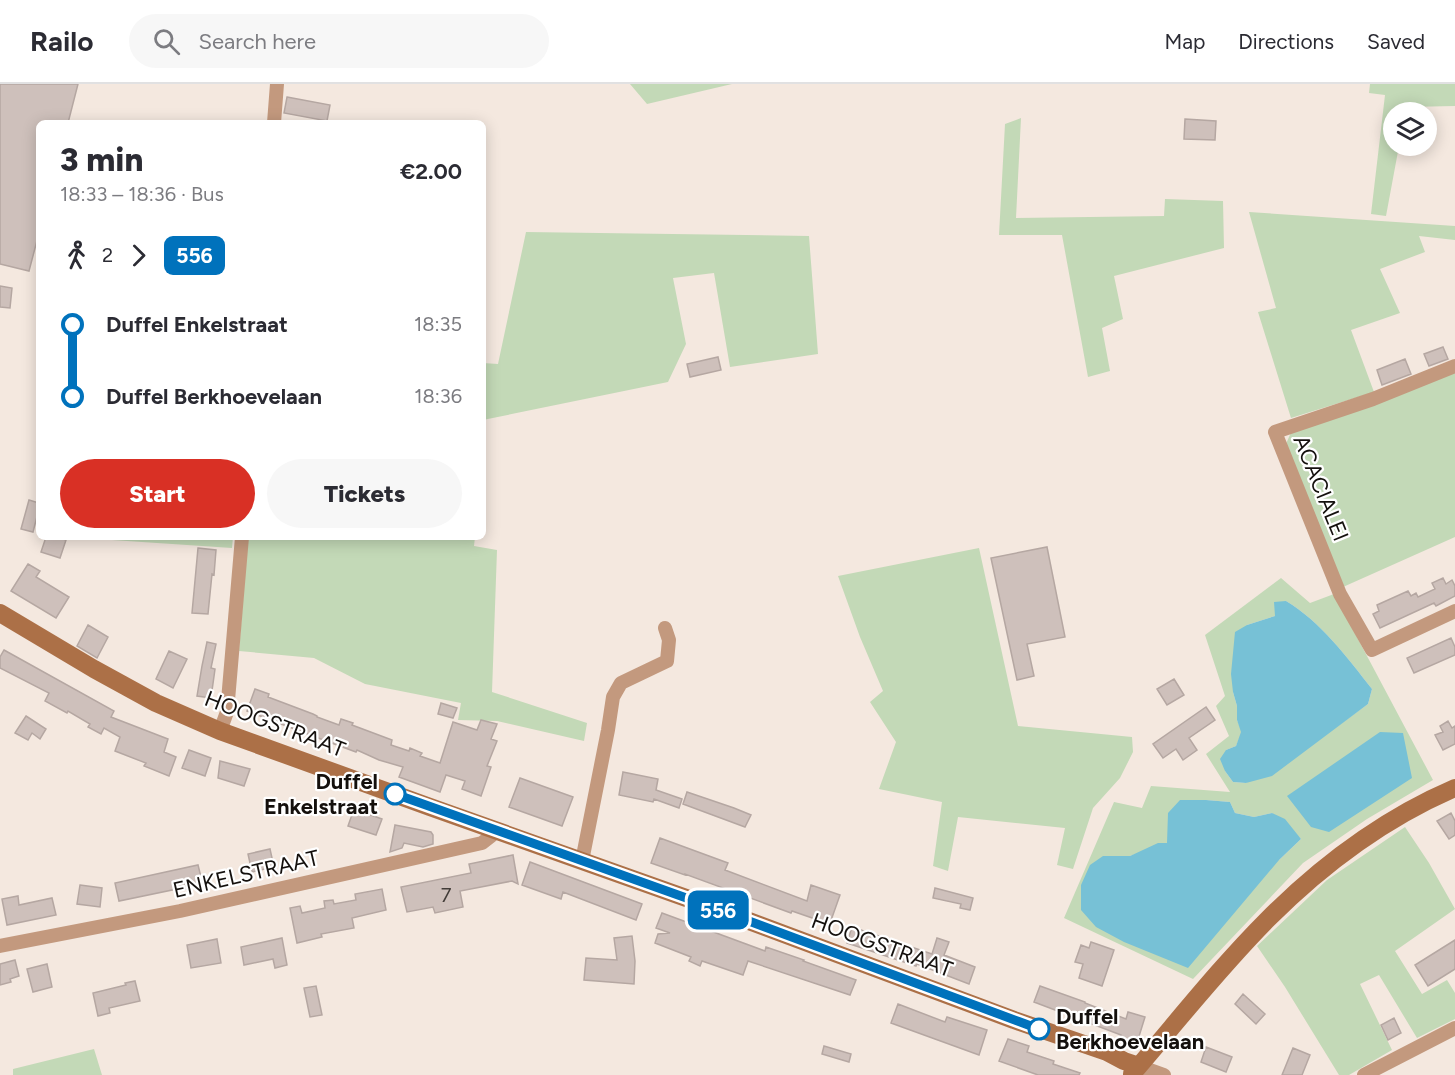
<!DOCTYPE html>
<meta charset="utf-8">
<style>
body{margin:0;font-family:Figtree,sans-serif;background:#f7f7f7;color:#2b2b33;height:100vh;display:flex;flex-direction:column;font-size:22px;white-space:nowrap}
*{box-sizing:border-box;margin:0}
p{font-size:20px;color:#7c7c81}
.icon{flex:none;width:33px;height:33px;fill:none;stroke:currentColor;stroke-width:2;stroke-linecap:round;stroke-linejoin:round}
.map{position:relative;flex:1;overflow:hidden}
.panel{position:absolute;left:36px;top:36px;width:450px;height:420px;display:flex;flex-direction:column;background:#fff;border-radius:9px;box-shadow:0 3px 15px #0003}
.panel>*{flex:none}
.badge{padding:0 12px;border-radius:9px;font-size:21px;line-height:39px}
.fabs{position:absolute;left:1383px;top:18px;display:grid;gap:12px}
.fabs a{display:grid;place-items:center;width:54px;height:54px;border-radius:50%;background:#fff;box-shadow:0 3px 15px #0003;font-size:30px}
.map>.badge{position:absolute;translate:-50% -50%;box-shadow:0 0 0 3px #fff}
.legs{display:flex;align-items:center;gap:9px;height:66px;padding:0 24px;font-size:20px}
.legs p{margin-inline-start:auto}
.overview{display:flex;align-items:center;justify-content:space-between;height:102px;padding:0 24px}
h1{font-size:33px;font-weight:800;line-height:45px}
.action{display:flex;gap:12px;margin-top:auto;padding:12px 24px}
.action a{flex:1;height:69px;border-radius:36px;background:#d93025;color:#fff;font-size:24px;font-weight:800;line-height:69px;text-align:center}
.action a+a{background:#f7f7f7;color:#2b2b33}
ul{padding:0 24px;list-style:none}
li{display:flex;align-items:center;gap:21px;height:72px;font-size:22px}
li i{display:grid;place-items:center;width:9px;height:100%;margin:0 8px;background:currentColor}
li i::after{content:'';width:15px;height:15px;margin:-8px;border:4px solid;border-radius:50%;background:#fff}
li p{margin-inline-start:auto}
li:first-child i{background:linear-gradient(#0000 50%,currentColor 0)}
li:last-child i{background:linear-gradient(currentColor 50%,#0000 0)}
header{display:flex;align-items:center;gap:36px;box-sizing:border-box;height:84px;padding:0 30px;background:#fff;border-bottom:2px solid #e1e1e2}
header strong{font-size:28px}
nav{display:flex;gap:33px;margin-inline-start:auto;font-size:21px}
.search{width:420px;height:54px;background:#f7f7f7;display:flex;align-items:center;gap:15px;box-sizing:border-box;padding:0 21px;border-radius:33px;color:#7c7c81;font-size:22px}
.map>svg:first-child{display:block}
</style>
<header>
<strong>Railo</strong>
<div class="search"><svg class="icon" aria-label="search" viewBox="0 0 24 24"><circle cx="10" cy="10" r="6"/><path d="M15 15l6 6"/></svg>Search here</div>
<nav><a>Map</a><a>Directions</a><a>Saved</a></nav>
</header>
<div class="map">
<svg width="1455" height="991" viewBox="0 0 1455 991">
<rect width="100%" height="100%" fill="#f4e8df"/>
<path fill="#c3d9b7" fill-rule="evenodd" d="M630,0H732L647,20Z
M1370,0H1455V22L1407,23L1405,28H1394V62H1399L1386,132L1371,130L1385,11L1369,9Z
M1021,34L1016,134L1164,132L1165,115L1223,117L1224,164L1114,192L1123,235L1102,244L1110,287L1088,293L1062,151H999L1005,40Z
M1249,128L1455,142V156L1419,152L1425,168L1380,185L1400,229L1351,246L1374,308L1291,334L1258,228L1276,224Z
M526,148L809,152L818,270L730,283L714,189L673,194L686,260L668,298L483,336V279L498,280Z
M1455,287V453L1343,503L1285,362L1293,344Z
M113,453H233L232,464L112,456Z
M248,453H475L474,462L497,466L492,608L587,639L584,657L497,637L458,636L461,619L365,600L314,574L239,567Z
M979,464L1018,642L1132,653L1133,668L1120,694L1093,724L1073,785L1057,781L1065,744L958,733L948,787L933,782L942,718L879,705L896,658L870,618L883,607L860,553L838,492Z
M1281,494L1310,519L1334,510L1433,696L1367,735L1303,779L1193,895L1064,834L1114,718L1142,724L1151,702L1230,708L1206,670L1229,652L1216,622L1225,612L1205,551ZM1286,517C1321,538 1347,573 1372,605L1368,620L1339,641L1246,699L1233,698L1225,687L1226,666L1236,662L1242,648L1237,636V622L1233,608L1247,541L1275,532ZM1181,716H1206L1230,718L1235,729L1254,733L1272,729L1301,755L1279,776L1103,772H1130L1168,759V730Z
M1405,743L1429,779L1455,825L1395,867L1422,910L1447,896L1455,909V935L1417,954L1379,891L1360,900L1392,966L1349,991H1339L1285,903L1257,862L1327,796Z
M94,965L102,991H13V985Z"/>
<path fill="#77c1d6" d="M1286,517C1321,538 1347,573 1372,605L1368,620L1272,692L1246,699L1233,698L1225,687L1220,675L1226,666L1236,662L1241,648L1237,636V622L1233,608L1231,590L1235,548L1247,541L1275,532L1274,518Z
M1380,648L1403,649L1412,694L1329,748L1311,743L1287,712Z
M1180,716H1206L1230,718L1235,729L1254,733L1272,729L1285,735L1301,755L1279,776L1188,884L1124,858L1096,843L1081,826V801L1090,781L1103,772H1130L1158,759H1167L1168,729Z"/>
<path fill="#cec0bb" stroke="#b5a7a2" stroke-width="1.5" d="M0,0H78L68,39H39V149L29,187L0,180Z
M287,13L330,21L327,37L284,29Z
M1185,35L1216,37L1215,56L1184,55Z
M0,202L12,204L10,224L0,223Z
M1443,263L1448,275L1429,282L1424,270Z
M718,273L721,286L690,293L687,280Z
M1405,275L1411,290L1382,301L1377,286Z
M29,416L39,419V425L33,448L21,445Z
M46,453H57L66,456L60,474L41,468Z
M1047,463L1065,553L1027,560L1034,592L1017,596L991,474Z
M198,464L216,466L214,491L212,490L208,530L192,529Z
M28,480L40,487L36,493L69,513L56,534L11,507Z
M1443,494L1446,500L1452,496L1455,502V512L1436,522L1434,519L1380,544L1373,530L1379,527L1377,521L1408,507L1411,512L1416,509L1418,513L1435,505L1432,499Z
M88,541L108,553L97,574L77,562Z
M1451,554L1455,563V571L1414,589L1407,574Z
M207,558L216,560L211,584L215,585L211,614L197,612L202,582Z
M4,566L114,627L111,633L168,655L164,668L176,673L169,692L144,682L146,679L115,667L120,653L104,644L101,650L88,643L90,640L68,627L67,629L45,617L49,609L0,584V573Z
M169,567L187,575L173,604L156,595Z
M1174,595L1184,611L1167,621L1157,605Z
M255,605L269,610L268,613L313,630L317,632V633L339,641L341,635L353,639L352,641L392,656L391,661L409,667L410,664L422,669L420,672L440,679L453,638L477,646L481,636L497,640L491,655L497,657L487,682L491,683L481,712L462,705L465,697L446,691L440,708L399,693L403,683L379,676L357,666L356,668L310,651L247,627Z
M441,619L457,624L453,634L438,630Z
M1206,623L1215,636L1189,654L1197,666L1183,676L1176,665L1163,674L1153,660Z
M26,632L46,645L40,655L32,649L28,656L15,649Z
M1448,637L1452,644L1455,642V660L1443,666L1435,651L1443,648L1440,642Z
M189,666L211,674L205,692L182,684Z
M220,677L250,685L244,702L218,694Z
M623,688L658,695L656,706L682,715L679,724L654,715L653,718L619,711Z
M520,694L573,713L562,742L509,723Z
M687,708L734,724L751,731L745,743L683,720Z
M354,725L382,735L376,751L348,742Z
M1451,729L1455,737V751L1449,755L1437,737Z
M395,741L431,748L433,751V760L423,763L404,759L402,764L390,768Z
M660,754L728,779L725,786L807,817L811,801L840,811L829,842L817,838L818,836L792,827L791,829L685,790V791L651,779Z
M270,765L274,783L252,788L248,770Z
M513,771L518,800L512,797L460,807L463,823L435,829L433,823L407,828L401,803L471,789L469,780Z
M530,778L642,820L636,836L563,808L561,815L522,801Z
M198,781L203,801L182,806V804L119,817L115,799Z
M80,801L102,804L100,823L77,820Z
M935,804L973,814L970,826L960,824L961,820L933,814Z
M382,805L386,826L352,834L354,844L321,850L322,853L297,859L290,824L300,822L302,829L325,824L324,817L333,816L334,820L356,816L355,810Z
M18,812L19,821L52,814L56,831L7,841L2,815Z
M662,829L765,867L766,863L804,876L803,877L856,896L850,911L748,877L743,891L702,877L700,882L689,877L691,873L655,859L658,850L670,849L656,844Z
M852,843L932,870L937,854L949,858L944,871L975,883L969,900L917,880L916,882L847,859Z
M632,852L635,877L634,900L584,896L586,874L617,876L614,854Z
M282,854L287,881L275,884L273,875L244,881L241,863Z
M217,855L221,879L191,884L187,861Z
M1455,856V885L1428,902L1415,881Z
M1091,858L1114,866L1102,902L1079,894L1083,880L1075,878L1081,861L1089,864Z
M15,876L19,892L10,895L11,898L0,901V880Z
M47,880L52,903L33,908L27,885Z
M135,897L140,917L109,924L110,929L98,932L93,909L126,901L125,899Z
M316,902L322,931L310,933L304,904Z
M1040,902L1085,918V919L1126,935L1128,928L1145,933L1136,962L1119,956L1121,951L1034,918Z
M1243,910L1265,930L1256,940L1235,920Z
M898,920L945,938L947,933L987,946L979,971L891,939Z
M1394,934L1401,949L1388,956L1381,941Z
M1008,955L1029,962L1027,968L1054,977L1053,980L1080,989L1079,991H1038L999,977Z
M824,962L851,970L849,978L822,970Z
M1206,963L1232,973L1226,988L1201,978Z
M1293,964L1310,971L1302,991H1282Z"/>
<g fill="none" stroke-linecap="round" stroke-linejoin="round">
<path stroke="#c3997e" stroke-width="14" d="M274,39L277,0
M1455,282L1373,315L1275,348L1340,510L1372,566L1455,527
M220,647L227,628L242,453
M582,777L608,646L613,613L621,599L667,577L669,556L665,544
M0,862L180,827L482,759L491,752L494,746
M1139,982L1164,991
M1364,991L1455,944"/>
<path stroke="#ac7047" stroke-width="18" d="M0,529L94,585L156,619L220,647L430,723L706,821L1014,936L1107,968L1124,977L1139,982
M1132,990C1177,938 1220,883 1268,835C1322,781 1385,734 1455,704"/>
</g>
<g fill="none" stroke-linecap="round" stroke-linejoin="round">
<defs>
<path id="line-1" d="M395,710L706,821L1039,945"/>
</defs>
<use href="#line-1" stroke="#fff" stroke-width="14"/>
<use href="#line-1" stroke="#0072bc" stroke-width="9"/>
</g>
<g fill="#fff" stroke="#0072bc" stroke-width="3">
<circle cx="395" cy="710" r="10"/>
<circle cx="1039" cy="945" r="10"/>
</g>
<g text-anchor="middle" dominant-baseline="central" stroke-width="4.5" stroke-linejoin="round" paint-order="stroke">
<g font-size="20" fill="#423c38">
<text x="446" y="811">7</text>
</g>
<g font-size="22" fill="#14100d" stroke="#fff">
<text transform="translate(1321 404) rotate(68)">ACACIALEI</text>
<text transform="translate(275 640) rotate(21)">HOOGSTRAAT</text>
<text transform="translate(246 790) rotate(-13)">ENKELSTRAAT</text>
<text transform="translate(882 861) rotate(20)">HOOGSTRAAT</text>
</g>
<g font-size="22" font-weight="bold" fill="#14100d" stroke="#fff" text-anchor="end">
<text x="378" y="697">Duffel<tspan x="378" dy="25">Enkelstraat</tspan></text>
<text x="1056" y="932" text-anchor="start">Duffel<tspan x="1056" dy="25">Berkhoevelaan</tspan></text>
</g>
</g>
</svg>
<div class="fabs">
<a><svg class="icon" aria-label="layers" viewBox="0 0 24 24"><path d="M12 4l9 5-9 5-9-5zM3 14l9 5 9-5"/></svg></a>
</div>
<b class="badge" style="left:718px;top:826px;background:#0072bc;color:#fff">556</b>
<section class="panel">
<div class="overview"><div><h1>3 min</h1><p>18:33 – 18:36 · Bus</p></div><b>€2.00</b></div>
<div class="legs"><svg class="icon" aria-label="walk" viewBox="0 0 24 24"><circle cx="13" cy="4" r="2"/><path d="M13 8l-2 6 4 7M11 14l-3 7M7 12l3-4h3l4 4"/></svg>2<svg class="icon" aria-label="forward" viewBox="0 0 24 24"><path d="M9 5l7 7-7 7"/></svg><b class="badge" style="background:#0072bc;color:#fff">556</b></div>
<ul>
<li><i style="color:#0072bc"></i><b>Duffel Enkelstraat</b><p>18:35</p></li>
<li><i style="color:#0072bc"></i><b>Duffel Berkhoevelaan</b><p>18:36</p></li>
</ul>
<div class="action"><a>Start</a><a>Tickets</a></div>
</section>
</div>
